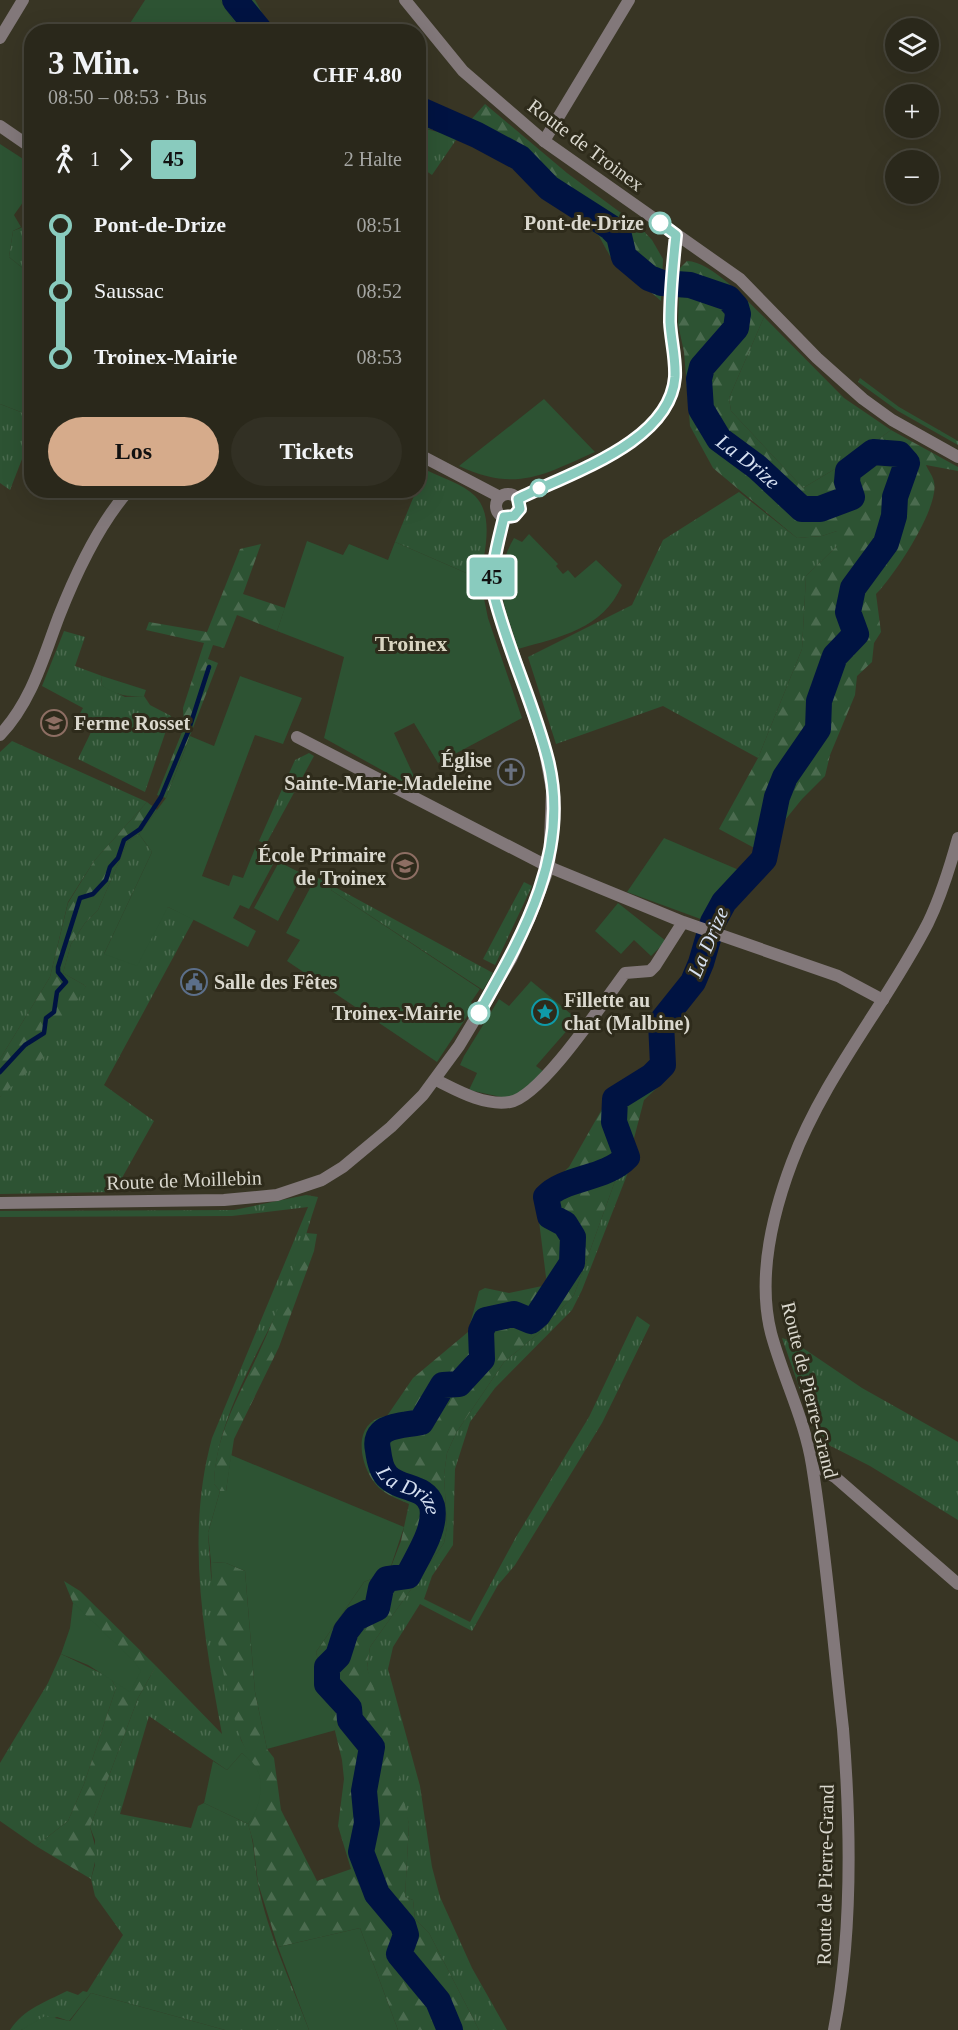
<!DOCTYPE html>
<html lang="de">
<meta charset="utf-8">
<style>
body{margin:0;font-family:Georgia,serif;background:#323024;color:#f1f3f6;height:100vh;display:flex;flex-direction:column;font-size:22px;white-space:nowrap}
*{box-sizing:border-box;margin:0}
p{font-size:20px;color:#a5a6a3}
.icon{flex:none;width:33px;height:33px;fill:none;stroke:currentColor;stroke-width:2;stroke-linecap:round;stroke-linejoin:round}
.map{position:relative;flex:1;overflow:hidden}
.drawer{position:absolute;left:24px;top:24px;width:402px;height:474px;display:flex;flex-direction:column;background:#2a281b;border-radius:24px;box-shadow:0 6px 24px #0002,0 0 0 2px #46443a}
.drawer>*{flex:none}
.badge{padding:0 12px;border-radius:4px;font-size:21px;line-height:39px}
.controls{position:absolute;left:885px;top:18px;display:grid;gap:12px}
.controls a{display:grid;place-items:center;width:54px;height:54px;border-radius:50%;background:#2a281b;box-shadow:0 6px 24px #0002,0 0 0 2px #46443a;font-size:30px}
.map>.badge{position:absolute;translate:-50% -50%;box-shadow:0 0 0 3px #fff}
.legs{display:flex;align-items:center;gap:9px;height:66px;padding:0 24px;font-size:20px}
.legs p{margin-inline-start:auto}
.head{display:flex;align-items:center;justify-content:space-between;height:102px;padding:0 24px}
h1{font-size:33px;font-weight:600;line-height:45px}
.cta{display:flex;gap:12px;margin-top:auto;padding:12px 24px}
.cta a{flex:1;height:69px;border-radius:36px;background:#d6ab8b;color:#111;font-size:24px;font-weight:600;line-height:69px;text-align:center}
.cta a+a{background:#323024;color:#f1f3f6}
ul{padding:0 24px;list-style:none}
li{display:flex;align-items:center;gap:21px;height:66px;font-size:22px}
li i{display:grid;place-items:center;width:9px;height:100%;margin:0 8px;background:currentColor}
li i::after{content:'';width:15px;height:15px;margin:-8px;border:4px solid;border-radius:50%;background:#2a281b}
li p{margin-inline-start:auto}
li:first-child i{background:linear-gradient(#0000 50%,currentColor 0)}
li:last-child i{background:linear-gradient(currentColor 50%,#0000 0)}
.map>svg:first-child{display:block}
</style>
<div class="map">
<svg width="958" height="2030" viewBox="0 0 958 2030">
<defs>
<pattern id="grass-tufts" width="24" height="20" patternUnits="userSpaceOnUse" patternTransform="scale(1.5)"><rect width="24" height="20" fill="#2d5333"/><path d="M3 7l-1-3M5 7V3M7 7l1-3M15 17l-1-3M17 17v-4M19 17l1-3" fill="none" stroke="#4b6b4f"/></pattern>
<pattern id="forest-firs" width="22" height="20" patternUnits="userSpaceOnUse" patternTransform="scale(1.5)"><rect width="22" height="20" fill="#2d5333"/><path d="M5 1l3.5 6h-7zM16 11l3.5 6h-7z" fill="#4b6b4f"/></pattern>
</defs>
<rect width="100%" height="100%" fill="#383524"/>
<path fill="url(#grass-tufts)" d="M418,127L458,137L432,175L419,166Z
M28,225L32,228L31,267L25,270L9,257L13,231Z
M764,317L844,398L891,430L850,460L803,488L731,411L729,398Z
M860,378L899,407L958,441V445L898,411L858,382Z
M0,404L31,416V436L10,490L0,483Z
M424,469C440,477 463,484 475,496C495,516 484,554 480,579L395,542L416,491L418,490Z
M739,492L797,538L822,536L837,531V546L806,576L802,649L758,758L663,706L556,744L528,657L632,605L663,540Z
M64,631L85,637L75,666L102,676L101,685L125,697L144,696L150,705L171,716L145,792L78,759L93,728L77,719L83,708L42,686Z
M12,741L147,802L94,861L68,902L50,977L0,1059V752Z
M309,753L314,756L266,844L259,841L295,760Z
M139,834L152,852L104,954L168,907L194,919L104,1085L154,1121L114,1192L0,1194V1097L86,986L63,973L71,944L85,923L98,910L128,841Z
M524,882L532,886L495,965L483,959Z
M333,886L493,973L483,990L331,890Z
M634,1157L582,1290L572,1310L495,1388L470,1422L455,1469L453,1545L432,1576L424,1599L470,1622L516,1537L589,1417L637,1316L650,1325L602,1423L515,1565L498,1585L472,1631L420,1604L393,1647L388,1669L420,1786L432,1867L440,1897L472,1968L507,2030H479L429,1933L415,1919L413,1900L405,1897L409,1824L367,1668L370,1647L444,1543L447,1527L444,1475L447,1453L456,1433L504,1362L539,1333L574,1295L619,1170Z
M306,1195L318,1197C307,1229 299,1262 286,1293C260,1352 216,1418 214,1484L220,1491L208,1533L211,1576L241,1740L256,1767L242,1753L227,1770L149,1716L120,1814L191,1828L198,1806L204,1803L248,1824C255,1844 254,1863 258,1884C268,1934 291,1982 309,2030H225L91,1993L69,2021L57,2017L21,2030H10C24,2009 45,2002 67,1991L78,1995L83,1991L87,1992L123,1935L95,1896L91,1879L95,1865V1840L90,1827L138,1698L156,1666L222,1734C204,1637 185,1536 212,1438L308,1207L232,1216L0,1217V1211L234,1210Z
M782,1338L794,1342L862,1388L958,1442V1520L870,1466L817,1439Z
M61,1654L111,1678L116,1688L84,1784L68,1821L36,1846L0,1821V1763L48,1683Z"/>
<path fill="url(#forest-firs)" d="M220,0H255L272,31H231L234,22Z
M419,104L452,114L468,123L485,104L567,173L640,227L652,240L663,259L661,301L610,256L599,236L516,170L478,145L440,131L419,127Z
M687,261C712,262 746,300 764,317L729,398L731,411L803,488L850,460L891,430L958,467V471L926,465C928,470 933,476 934,482C940,507 894,576 876,594L881,632L874,643L872,662L857,676L855,695L830,755L825,776L802,799L760,851L719,829L758,758L802,649L806,576L837,546V531L822,536L797,538L713,468L690,426L684,352L678,324L680,268Z
M261,544L243,594L285,608L277,631L237,615L224,648L213,645L208,659L218,663L166,798L157,795L184,727L183,708L204,643L146,630L149,622L207,632L240,549Z
M147,802L157,810L139,834L128,841L98,910L85,923L71,944L63,973L86,986L44,1057L0,1097V1059L50,977L68,903L94,861Z
M660,1059L670,1065L672,1074L644,1100L632,1146L634,1157L619,1170L574,1295L539,1333L504,1362L456,1433L447,1453L444,1475L447,1527L444,1543L370,1647L367,1668L392,1740L409,1824L405,1897L413,1900L415,1919L429,1933L479,2030H398L360,1928L278,1947L258,1883L253,1841L248,1824C255,1814 260,1797 259,1785C258,1767 247,1755 241,1739C222,1683 213,1621 211,1562L226,1563L245,1571L255,1692L267,1749L274,1758L281,1810L317,1881L351,1869L338,1826L344,1779L342,1760L316,1652L364,1582L389,1572L401,1541L409,1504C401,1500 391,1497 383,1491C360,1474 348,1421 387,1416L413,1378L468,1332L479,1291L485,1288L509,1293L547,1285L538,1213L541,1193L569,1167L614,1088Z
M306,1233L317,1234L314,1251L279,1347L234,1439L226,1491H220L214,1484C215,1434 240,1394 260,1350C278,1311 292,1273 306,1233Z
M64,1581L80,1591L156,1666L138,1698L90,1827L97,1853L91,1879L36,1846L68,1821L84,1784L116,1688L111,1678L130,1691L73,1603Z"/>
<path fill="#2d5333" d="M145,0H220L234,22L231,31H125Z
M0,144L31,164V191L14,215L21,227L13,231L9,257L25,270L31,267V416L0,404Z
M544,399L595,452C541,476 516,492 459,466Z
M529,534L558,564L556,566L563,574L568,570L575,578L596,560L622,585C603,629 560,637 518,649C505,606 490,580 514,538L522,542Z
M307,541L343,555L349,544L388,560L395,542L480,579L488,618L522,718L438,763L414,723L394,733L419,787L416,789L324,738L344,657L277,631Z
M102,676L146,690L144,696C126,697 116,695 101,685Z
M240,676L302,698L283,744L255,735L202,876L229,886L233,875L243,878L256,846L277,857L249,909L240,905L233,918L256,931L248,947L168,907L137,966L104,954L152,852L139,834L166,798L190,736L214,746Z
M664,838L746,873L728,891L706,921L627,892Z
M279,862L303,874L278,921L254,908Z
M316,877L333,886L331,890L480,989L471,1002L474,1006L437,1062L287,961L300,940L286,933Z
M618,903L666,941L651,956L634,940L621,954L595,931Z
M531,981L577,1019L536,1066L543,1071L533,1083L510,1099L469,1090L477,1073L460,1065L464,1056L499,999L509,1006Z
M231,1455L404,1527L389,1572L364,1582L316,1652L336,1730L267,1749L255,1692L245,1571L226,1563L211,1562L208,1533L220,1491H226Z
M73,1603L133,1660L141,1671L130,1692L88,1665L61,1654L70,1628Z
M242,1753C246,1757 253,1762 256,1767C266,1785 259,1809 248,1824L204,1803L213,1761L227,1770Z
M360,1928L398,2030H309L278,1947Z
M91,1993L225,2030H21L45,2016L70,2021Z"/>
<g fill="none" stroke-linecap="round" stroke-linejoin="round">
<path stroke="#001342" stroke-width="4.5" d="M251,32L257,26
M0,1072L25,1045L44,1033L46,1018L54,1012L57,992L66,982L58,972V967L80,898L93,894L106,880L110,867L118,858L124,840L140,829L161,797L188,732L209,667"/>
<g stroke="#001342" stroke-width="26">
<path d="M235,0L261,32"/>
<path id="s1" d="M418,109L477,135L520,158L549,188L610,227L619,236L624,257L649,278L662,283L690,285L728,298L736,307L738,314L736,328L702,367L699,379L701,409L719,439L757,467L802,509H820L852,497L847,482L848,471L873,452L899,454L907,463L895,497L894,516L886,543L853,588L848,612L856,634L835,656L819,701L818,729L785,777L777,797L764,859L724,902L713,922L701,963L693,982L661,1022L663,1065L652,1076L615,1099L614,1122L627,1157C605,1180 564,1177 546,1197L550,1216L565,1224L573,1237L572,1263L538,1315L531,1321L514,1314L486,1320L481,1331L482,1359L459,1384L443,1385L421,1422C403,1426 372,1424 378,1450C379,1458 381,1470 387,1476C400,1490 426,1485 432,1506C437,1529 417,1557 408,1576L387,1579L381,1588L377,1608L356,1618L346,1631L338,1656L327,1667V1684L349,1708L350,1720L372,1747L364,1791L367,1823L361,1852L377,1894L403,1925L406,1935L399,1954L438,2001L450,2030"/>
</g>
<path stroke="#82787a" stroke-width="12" d="M0,38L23,0
M0,126L32,148
M544,141L629,0
M418,454L500,497
M0,735C32,701 43,658 59,616C76,573 98,525 129,490
M297,737L549,867L683,922L838,976L883,1000
M436,1080C458,1091 484,1106 510,1102C541,1097 604,1001 625,973L650,971L655,966L683,922
M812,1463L835,1477L958,1584"/>
<path stroke="#82787a" stroke-width="12" d="M405,0L463,71L544,141L740,279L817,358L863,399L892,420L958,457
M496 506a12 12 0 1 1 24 0a12 12 0 1 1-24 0Z
M518,499C569,473 670,444 675,377C676,358 671,341 671,322C670,293 673,264 676,235
M0,1203L224,1200L277,1195L322,1180L343,1167L391,1127L423,1095L459,1046L511,959L530,917L549,867L552,790L544,747L494,595L493,568L504,517
M834,2030C853,1933 851,1827 843,1729C833,1641 826,1552 812,1465C805,1420 783,1378 771,1333C757,1277 772,1215 792,1162C825,1075 886,1005 928,923C941,896 950,867 958,838"/>
</g>
<g fill="none" stroke-linecap="round" stroke-linejoin="round">
<defs>
<path id="line-1" d="M479,1013C523,935 571,853 548,760C534,704 508,651 494,595C490,568 498,543 504,517L514,516L520,509L518,499C569,473 670,443 675,377C676,358 671,341 670,322C670,293 673,263 676,235L660,223"/>
</defs>
<use href="#line-1" stroke="#fff" stroke-width="14"/>
<use href="#line-1" stroke="#89cbbe" stroke-width="9"/>
</g>
<defs>
<symbol id="school-ring" viewBox="-11 -11 22 22"><circle r="9.5" fill="#2e2b1b" stroke="#8d6e63" stroke-width="1.5"/><path d="M0-5L7-2L0 1L-7-2ZM-4 1L0 2.5L4 1V4Q0 6-4 4Z" fill="#8d6e63"/></symbol>
<symbol id="church-ring" viewBox="-11 -11 22 22"><circle r="9.5" fill="#2e2b1b" stroke="#6b7280" stroke-width="1.5"/><path d="M-1.2-6h2.4v3.5h3.3v2.4h-3.3V6h-2.4V-.1h-3.3v-2.4h3.3Z" fill="#6b7280"/></symbol>
<symbol id="civic-ring" viewBox="-11 -11 22 22"><circle r="9.5" fill="#2e2b1b" stroke="#5c6f8a" stroke-width="1.5"/><path d="M-.6-6.5H3V-4.5H.6V-3L4-1V1h2V6H-6V1h2V-1L-.6-3ZM-1.2 2.5V6h2.4V2.5Z" fill="#5c6f8a"/></symbol>
<symbol id="sight-ring" viewBox="-11 -11 22 22"><circle r="9.5" fill="#2e2b1b" stroke="#0f9aa8" stroke-width="1.5"/><path d="M0-6L1.8-2.2L6-1.7L2.9 1.2L3.7 5.4L0 3.3L-3.7 5.4L-2.9 1.2L-6-1.7L-1.8-2.2Z" fill="#0f9aa8"/></symbol>
</defs>
<g fill-rule="evenodd">
<use href="#school-ring" x="39" y="708" width="30" height="30"/>
<use href="#church-ring" x="496" y="757" width="30" height="30"/>
<use href="#school-ring" x="390" y="851" width="30" height="30"/>
<use href="#civic-ring" x="179" y="967" width="30" height="30"/>
<use href="#sight-ring" x="530" y="997" width="30" height="30"/>
</g>
<g fill="#fff" stroke="#89cbbe" stroke-width="3">
<circle cx="660" cy="223" r="10"/>
<circle cx="539" cy="488" r="8"/>
<circle cx="479" cy="1013" r="10"/>
</g>
<g text-anchor="middle" dominant-baseline="central" stroke-width="6" stroke-linejoin="round" paint-order="stroke">
<g font-size="20" fill="#dad8ce" stroke="#2e2b1b">
<text transform="translate(586 145) rotate(37)">Route de Troinex</text>
<text transform="translate(184 1180) rotate(-2)">Route de Moillebin</text>
<text transform="translate(810 1390) rotate(76)">Route de Pierre-Grand</text>
<text transform="translate(825 1875) rotate(-89)">Route de Pierre-Grand</text>
</g>
<g font-size="20" font-weight="bold" fill="#dad8ce" stroke="#2e2b1b" text-anchor="end">
<text x="644" y="223">Pont-de-Drize</text>
<text x="462" y="1013">Troinex-Mairie</text>
</g>
<g font-size="20" font-weight="bold" fill="#dad8ce" stroke="#2e2b1b" text-anchor="start">
<text x="74" y="723">Ferme Rosset</text>
<text x="492" y="760" text-anchor="end">Église<tspan x="492" dy="23">Sainte-Marie-Madeleine</tspan></text>
<text x="386" y="855" text-anchor="end">École Primaire<tspan x="386" dy="23">de Troinex</tspan></text>
<text x="214" y="982">Salle des Fêtes</text>
<text x="564" y="1000">Fillette au<tspan x="564" dy="23">chat (Malbine)</tspan></text>
</g>
<g font-size="21" font-style="italic" fill="#d6e0f1" stroke="#2e2b1b">
<text stroke="none"><textPath href="#s1" startOffset="576">La Drize</textPath></text>
<text transform="translate(708 942) rotate(-67)">La Drize</text>
<text stroke="none"><textPath href="#s1" startOffset="2127">La Drize</textPath></text>
</g>
<g font-size="22" font-weight="bold" fill="#d9d5c1" stroke="#2e2b1b">
<text x="411" y="643">Troinex</text>
</g>
</g>
</svg>
<div class="controls">
<a><svg class="icon" aria-label="layers" viewBox="0 0 24 24"><path d="M12 4l9 5-9 5-9-5zM3 14l9 5 9-5"/></svg></a>
<a>+</a>
<a>−</a>
</div>
<b class="badge" style="left:492px;top:577px;background:#89cbbe;color:#111">45</b>
<section class="drawer">
<div class="head"><div><h1>3 Min.</h1><p>08:50 – 08:53 · Bus</p></div><b>CHF 4.80</b></div>
<div class="legs"><svg class="icon" aria-label="walk" viewBox="0 0 24 24"><circle cx="13" cy="4" r="2"/><path d="M13 8l-2 6 4 7M11 14l-3 7M7 12l3-4h3l4 4"/></svg>1<svg class="icon" aria-label="forward" viewBox="0 0 24 24"><path d="M9 5l7 7-7 7"/></svg><b class="badge" style="background:#89cbbe;color:#111">45</b><p>2 Halte</p></div>
<ul>
<li><i style="color:#89cbbe"></i><b>Pont-de-Drize</b><p>08:51</p></li>
<li><i style="color:#89cbbe"></i><span>Saussac</span><p>08:52</p></li>
<li><i style="color:#89cbbe"></i><b>Troinex-Mairie</b><p>08:53</p></li>
</ul>
<div class="cta"><a>Los</a><a>Tickets</a></div>
</section>
</div>
